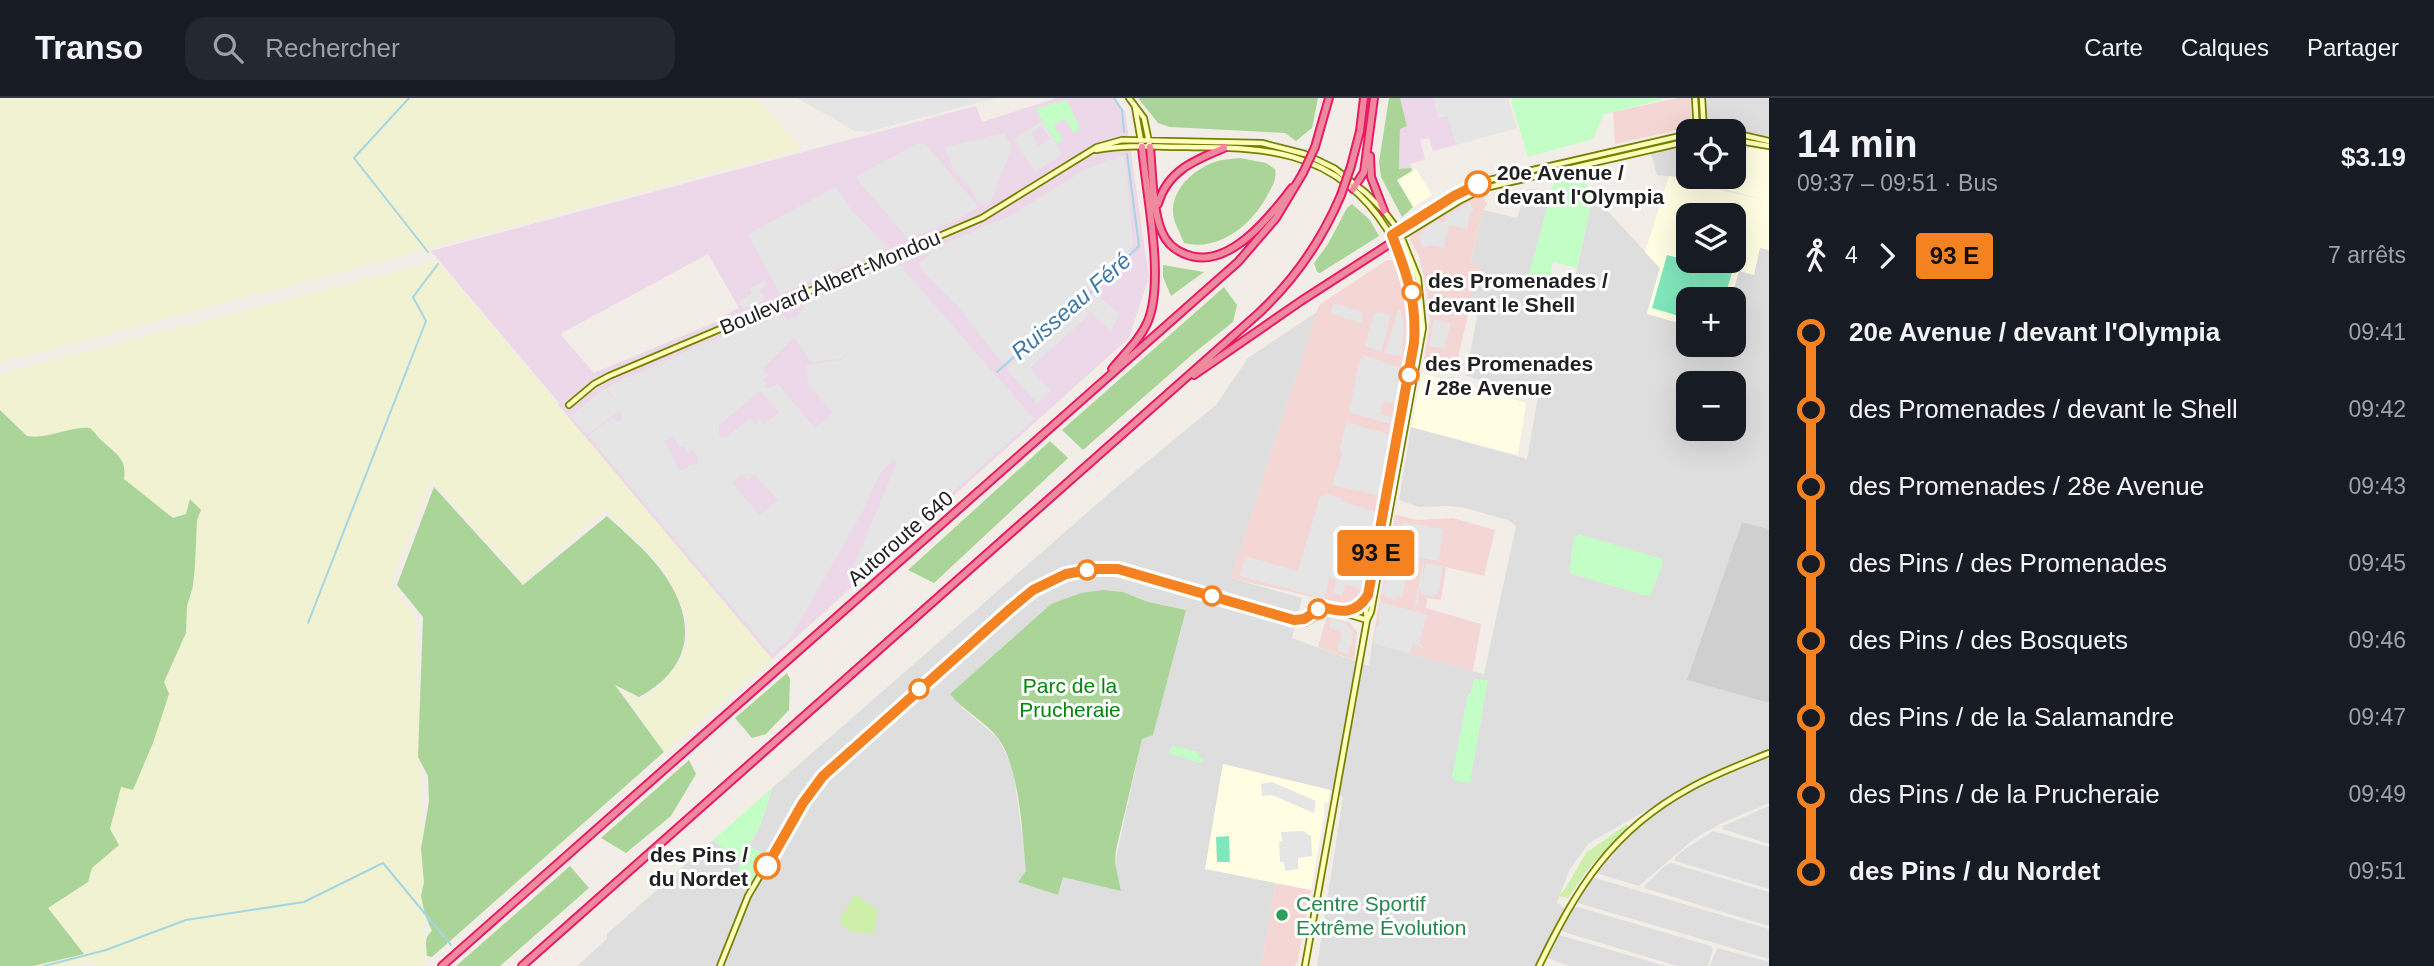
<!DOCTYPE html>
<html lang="fr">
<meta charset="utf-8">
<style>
body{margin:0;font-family:Helvetica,sans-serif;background:#242831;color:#f1f3f6;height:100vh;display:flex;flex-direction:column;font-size:26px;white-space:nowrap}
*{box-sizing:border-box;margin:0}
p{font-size:23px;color:#9ea1a6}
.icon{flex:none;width:38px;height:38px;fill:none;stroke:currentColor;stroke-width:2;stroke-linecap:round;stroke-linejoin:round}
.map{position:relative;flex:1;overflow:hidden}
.drawer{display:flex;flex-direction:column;background:#171b24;width:665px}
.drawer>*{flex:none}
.badge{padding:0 14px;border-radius:5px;font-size:24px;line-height:46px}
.tools{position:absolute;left:1676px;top:21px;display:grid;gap:14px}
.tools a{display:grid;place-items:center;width:70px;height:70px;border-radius:14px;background:#171b24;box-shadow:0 7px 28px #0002;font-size:35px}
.map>.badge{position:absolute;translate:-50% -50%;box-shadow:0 0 0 4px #fff}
.legs{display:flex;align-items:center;gap:10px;height:77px;padding:0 28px;font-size:23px}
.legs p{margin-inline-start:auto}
.overview{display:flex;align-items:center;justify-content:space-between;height:119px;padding:0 28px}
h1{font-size:38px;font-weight:700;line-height:52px}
ul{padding:0 28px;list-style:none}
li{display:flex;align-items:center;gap:24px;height:77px;font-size:26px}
li i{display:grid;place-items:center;width:10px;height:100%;margin:0 9px;background:currentColor}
li i::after{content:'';width:18px;height:18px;margin:-9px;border:5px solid;border-radius:50%;background:#171b24}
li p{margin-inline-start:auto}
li:first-child i{background:linear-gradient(#0000 50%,currentColor 0)}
li:last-child i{background:linear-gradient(currentColor 50%,#0000 0)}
header{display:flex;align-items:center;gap:42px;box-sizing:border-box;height:98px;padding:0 35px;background:#171b24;border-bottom:2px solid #363941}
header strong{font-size:33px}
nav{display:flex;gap:38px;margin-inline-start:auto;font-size:24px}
.search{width:490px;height:63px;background:#242831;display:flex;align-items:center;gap:18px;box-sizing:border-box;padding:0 24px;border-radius:21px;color:#9ea1a6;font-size:26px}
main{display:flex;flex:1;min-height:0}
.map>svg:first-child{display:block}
</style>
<header>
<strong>Transo</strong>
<div class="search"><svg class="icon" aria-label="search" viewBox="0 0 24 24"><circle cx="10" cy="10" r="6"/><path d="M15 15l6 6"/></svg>Rechercher</div>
<nav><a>Carte</a><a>Calques</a><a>Partager</a></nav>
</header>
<main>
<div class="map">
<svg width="1769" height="868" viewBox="0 0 1769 868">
<rect width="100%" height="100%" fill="#f2eee7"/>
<path fill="#dfdede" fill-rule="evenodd" d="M1703,0H1769V40L1755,36L1734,66V33H1707Z
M1689,47V79H1726L1722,84L1657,77L1651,55Z
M1527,91L1552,93L1527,184L1557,191L1562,177L1575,180L1593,97L1660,170L1647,215L1689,228V247H1734V201H1731L1739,173L1761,150L1769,152V431L1742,424L1688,582L1769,605V653L1689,688L1589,745L1570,771L1557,804L1564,810L1535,868H1317L1343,699L1330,692L1223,666L1206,770L1276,785L1261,868H577L607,841V836L713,742L740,764L760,728L772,690L1114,391L1216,307L1248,260L1317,214L1231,480L1302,500L1292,540L1369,568L1372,545L1484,576L1516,428L1508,422L1461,409L1449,408L1419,409L1399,402L1411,329L1527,361L1539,293L1528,292L1526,295L1466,278L1478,213L1469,208L1479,169L1470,166L1483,112L1517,120ZM1689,285H1734V331H1689ZM1123,494L1148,504L1186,512L1153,637L1142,641L1115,765L1063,779L1058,797L1019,784L1027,773L1013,671L998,640L961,609Z
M1769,658V705L1722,725L1694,741L1639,788L1596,775L1607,759L1623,743L1657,713L1700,687Z
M1769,708V746L1722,731L1723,728Z
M1713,733L1769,749V791L1675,763V759L1685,751Z
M1671,765L1769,794V828L1644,790L1645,787L1666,767Z
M1595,780L1769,831V861L1578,805L1577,801L1589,782Z
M1578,809L1711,848L1713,851L1708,868H1677L1564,834L1561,830L1571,810Z
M1559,837L1666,868H1570L1547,860Z
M1717,850L1769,864V868H1710Z"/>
<path fill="#f4d6d5" d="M1678,0H1690L1692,29L1615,46L1613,14Z
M1482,95L1487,107L1483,112L1470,165L1479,169L1455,273L1423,267L1430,222L1427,194L1419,158L1410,141L1411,137L1468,101Z
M1387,162H1392L1400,171L1404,189L1403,197L1408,211V243L1407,259L1403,261L1401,271L1405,277L1385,387L1381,401L1378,403L1377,413L1379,417L1362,499L1351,508L1231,480L1319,207Z
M1395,417L1418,422L1453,420L1495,432L1484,478L1446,469L1441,502L1427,500L1426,510L1481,526L1473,573L1372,545Z
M1327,518L1350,525L1357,534L1354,562L1318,549Z
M1276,785L1311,792L1298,862L1295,868H1261Z"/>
<path fill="#ecd8e8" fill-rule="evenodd" d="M1057,0H1113L1125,13L1149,179L1129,240L772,561L558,307L563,301L559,305L431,153L976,8L982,24ZM708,156L739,210L723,218V221L594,275L560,236Z
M1400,0H1434L1438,19L1448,18L1456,47L1433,53L1429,40L1420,42L1425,61L1410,66L1411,70L1399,72L1400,30L1407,27Z"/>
<path fill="#fffee3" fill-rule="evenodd" d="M1750,49L1769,52V103H1766L1769,104V152L1760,150L1754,177L1739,173L1731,201H1689V228L1647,216L1660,170L1645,154L1669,78L1722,84L1720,92L1760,101L1722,90L1728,79H1734V71ZM1689,117H1734V163H1689Z
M1416,71L1432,97L1413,109L1397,81Z
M1422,275L1526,305L1518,357L1411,329Z
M1223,666L1330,692L1328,704L1324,705V717L1311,792L1205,771Z"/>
<path fill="#cfcfcf" d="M1742,424L1769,431V605L1687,582Z"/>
<path fill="#f0f2d1" d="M0,0H757L801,51L0,265Z
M437,163L772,561L664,654L623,593L641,602L655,594L682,562L689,540L687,518L664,470L606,411L523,483L431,381L390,487L416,520L426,864L421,868H96L92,863L72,868H33L84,855L48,810L88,784L92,770L119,747L110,731L121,689L133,692L153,645L164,584L186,535L187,507L193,488L195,467L197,422L186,416L173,420L124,381L116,355L100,342L95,334L82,330L58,336L27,338L0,312V276Z"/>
<path fill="#cdefa9" d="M1627,726L1628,729L1588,771L1568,800L1559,798L1567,788L1586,755Z
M855,796L878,812L874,836L850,834L840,825V821Z"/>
<path fill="#abd598" d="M1138,0H1318L1312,30L1296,43L1285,35L1170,29L1158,25Z
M1389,0H1400L1407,28L1400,31L1399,71L1411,70L1412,73L1397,82L1413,109L1402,119L1381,79L1379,64Z
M1240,60L1266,65L1275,71C1277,81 1273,87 1268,96C1253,126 1219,154 1184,145C1181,136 1173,124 1173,114C1172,90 1196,69 1218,63C1225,61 1233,61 1240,60Z
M1352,106L1370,122L1379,138L1320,175L1317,174L1314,165L1328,146L1347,110Z
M1163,167L1204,174L1171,198L1163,179Z
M1224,189L1237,207L1233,224L1194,255L1083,352L1062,332Z
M0,312L27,338C48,342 69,328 90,330C95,334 97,339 102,343C116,356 127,360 124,381L173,420L186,416L190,401L201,412L197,422L195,467L193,488L187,508L186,535L164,584L169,596L153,645L133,692L121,689L110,731L119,747L92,770L88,784L48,810L84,856L33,868H0Z
M1050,343L1068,360L934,485L908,472Z
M434,389L523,487L607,418C625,435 646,452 661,472C697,521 695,569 639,599L615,587L664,654L432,859L427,858C426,847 424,840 432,833L425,817L421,798L424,784L421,751L429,703L428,678L418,659L423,519L397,487Z
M1103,492L1123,494L1148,504L1186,512L1153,637L1142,641L1116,752L1115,765L1121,793L1063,779L1058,797L1018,784L1026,773C1022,735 1020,670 998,640C987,625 964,613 950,596L1051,506L1081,495Z
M787,575L790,581L789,612L766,636L752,640L735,620Z
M689,662L696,676L671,718L626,755L601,740Z
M570,768L589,790L500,868H456Z"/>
<path fill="#c2fec5" d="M1513,0H1662L1661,2L1604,16L1593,41L1528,59L1511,3Z
M1067,2L1080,31L1074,35L1065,21L1054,27L1063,42L1057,45L1035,11Z
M1583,72L1586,85L1593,98L1577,170L1553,164L1548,187L1527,183L1556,77Z
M1579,436L1662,461V468L1651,495L1647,498L1572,476L1569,472L1574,440Z
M1474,581L1488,582L1470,685L1456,683L1452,679L1468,596L1471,595Z
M1172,648L1199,654L1198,659L1202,660V663L1200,665L1169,655Z
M772,690L760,728L749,747L767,759L750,785L747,786L736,779L740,764L713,742Z"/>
<path fill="#7fe7bc" d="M1667,157L1732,175L1724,201H1689V221L1652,210Z
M1229,738L1230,764H1217L1216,739Z"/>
<path fill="#e5e5e5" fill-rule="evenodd" d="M797,0H996L867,34L855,33Z
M1434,0H1512L1508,1L1517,30L1456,47L1448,18L1438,19Z
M1042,23L1063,56L1035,74L1014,41ZM1041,28L1050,41L1039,48L1031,35Z
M1004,35L1012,49L991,104L980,107L968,86L955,74L944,49Z
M918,45L925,46L979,109L955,122L908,141L857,81V78Z
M1121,58L1125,62L1133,146L1130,152L1087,189L1055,222L1003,266L957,207L924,175L919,165L931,156V151L1008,119L1086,71Z
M836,89L850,110L888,150L780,196L748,136Z
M1469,104L1474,111L1470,116L1467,131L1449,127L1444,150L1433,147L1422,150L1418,138L1422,137L1421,133L1439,122L1441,125L1447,121L1446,118Z
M898,165L1034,321L862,476L854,467L897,364L894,361L880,375L863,413L791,539L772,556L588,338L612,319L618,324L623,320L619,313L587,337L570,318L605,290L618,307L607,290L615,285L724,237L733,245L727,237L738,232L740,234L780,217L781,220L784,217L789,222L797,218L804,208L802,205ZM794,239L811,264L841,261L864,242L841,262L806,267L808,286L833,315L815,330L778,286L770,290L764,289L766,286L763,282L768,278L762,271ZM760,293L779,314L764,326L760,322L755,326L750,320L727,339L719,338V327ZM674,338L679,350L684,348L687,355L694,352L699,364L679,373L665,343ZM742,376L748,382L755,377L778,402L760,417L732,385Z
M764,182L767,187L759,192L765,198L763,200L764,203L743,211L739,203L752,196L750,191Z
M1094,193L1119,216L1111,234L1081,206Z
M1443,201L1466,206L1464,215L1443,210Z
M1078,205L1090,216L1030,270L1051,292L1037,305L1007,272V269L1062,223Z
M1333,205L1362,214V225L1331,216Z
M1398,212H1401L1404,231L1402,257L1396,258L1385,255Z
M1379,214L1391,217L1381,254L1365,248L1374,215Z
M1434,221L1450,225L1445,251L1429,248Z
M1363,257L1399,269L1397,306L1384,303L1380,316L1392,319L1390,326L1349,314L1359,263Z
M1346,324L1391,337L1381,398L1332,387L1342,356L1340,350Z
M1324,396L1341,400V403L1376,414L1371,440L1349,434L1344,453L1365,459V463H1368L1364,487H1361L1360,490L1345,486L1342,498L1333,495L1336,481L1329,479L1325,501L1240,478L1245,458L1298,473L1320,398H1323Z
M1403,424L1443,431L1439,463L1408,458L1409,452H1397L1395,449L1399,427H1402Z
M1393,461L1402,462L1400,477L1406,478L1402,500L1397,499L1396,502L1384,499L1385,496L1382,495L1383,486H1387L1388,481L1385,479L1388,463L1392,464Z
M1423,465H1424L1422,483L1426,465L1443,468L1438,495L1434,499L1423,497L1420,490L1417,507L1415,506Z
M1380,504L1427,517L1419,545L1423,547V550L1413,546L1410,555L1377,546L1374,543L1376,529L1379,528Z
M1332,520L1345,525L1353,533L1352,548H1350L1348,556L1337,553L1342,535L1329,530Z
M1272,684L1316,703L1314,715L1272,697L1262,698L1261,686Z
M1304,733L1308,737H1311L1312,758L1298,760V771L1285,773L1284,764H1280L1279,744L1282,743L1281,734Z"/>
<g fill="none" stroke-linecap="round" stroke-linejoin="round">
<path stroke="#a4d6e3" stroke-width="2" d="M409,0L354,60L428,154
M1114,0L1122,12L1124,34
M997,274L1067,212L1074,211L1139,148L1127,56
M308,525L426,223L413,199L438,166
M44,868L106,852L186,822L304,804L383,765L451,847"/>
<defs>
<path id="secondary" d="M1129,0L1144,20L1150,49
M1695,0L1697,33
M1702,0L1704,33
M1135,9L1142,49
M1734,35L1769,43
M1734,42L1769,48
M1096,52C1125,46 1157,49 1187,49C1223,50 1258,49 1293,59C1375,82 1419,164 1414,245L1366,513L1367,521
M1397,134L1454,98L1489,82L1689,36
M1394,143L1459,103L1485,90L1689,43
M569,307L594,286L609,278L982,120L1097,49L1122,42L1262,45L1305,56L1334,70L1366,95L1384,113L1399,133L1418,180L1423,230L1371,514L1367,522L1305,868
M1343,513L1358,510L1367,499
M1294,522L1305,525L1329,511
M720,868L748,798L803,705L823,678L1010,511C1076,454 1114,469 1190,491C1225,502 1259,512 1294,522L1304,521L1324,509L1367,522
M1539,868C1577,790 1611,733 1690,690C1715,676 1742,666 1769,655"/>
<path id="highway" d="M1150,49C1152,72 1153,115 1162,134C1166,144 1175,152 1185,156C1227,174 1270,119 1292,90
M1315,49L1329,0
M1370,58L1371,79L1384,113
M1351,68L1360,33L1364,0
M1353,91L1364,74L1374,0
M1158,106C1167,73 1195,62 1224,50
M1112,271C1124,256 1140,242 1148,223C1165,181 1146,96 1142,49
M1194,277L1301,203L1394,143
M442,868L1238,164L1276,120L1303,75
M522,868L1259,215C1294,182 1322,142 1341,97"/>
</defs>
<use href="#secondary" stroke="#758000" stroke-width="8"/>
<use href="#highway" stroke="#ea1966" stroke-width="10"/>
<use href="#secondary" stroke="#fdffb8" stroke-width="4.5"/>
<use href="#highway" stroke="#ef899e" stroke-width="6"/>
<defs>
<path id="highway-bridge" d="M1303,75L1315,49
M1341,97L1351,68"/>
</defs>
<use href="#highway-bridge" stroke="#ea1966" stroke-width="10" stroke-linecap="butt"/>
<use href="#highway-bridge" stroke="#ef899e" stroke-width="6"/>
</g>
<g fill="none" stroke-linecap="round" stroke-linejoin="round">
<defs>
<path id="line-1" d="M767,768L803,705L823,678L1010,511L1033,492L1066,476L1093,471H1118L1294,522L1304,521L1323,509C1342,515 1356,516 1368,497L1414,245C1417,203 1407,176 1392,137L1454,98L1478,86"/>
</defs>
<use href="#line-1" stroke="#fff" stroke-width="16"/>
<use href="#line-1" stroke="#f58220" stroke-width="10"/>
</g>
<g fill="#fff" stroke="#f58220" stroke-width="3.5">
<circle cx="1478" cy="86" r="12"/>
<circle cx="1412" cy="194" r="9"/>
<circle cx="1409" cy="277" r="9"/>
<circle cx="1087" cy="472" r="9"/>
<circle cx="1212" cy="498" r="9"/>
<circle cx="1318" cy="511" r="9"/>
<circle cx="919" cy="591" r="9"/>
<circle cx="767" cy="768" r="12"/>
</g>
<circle fill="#2e9e5b" stroke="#fff" stroke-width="2.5" cx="1282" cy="817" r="7"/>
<g text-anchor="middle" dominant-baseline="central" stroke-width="6" stroke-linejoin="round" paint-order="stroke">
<g font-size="21" font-weight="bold" fill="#212121" stroke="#fff" text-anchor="start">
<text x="1497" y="74">20e Avenue /<tspan x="1497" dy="24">devant l'Olympia</tspan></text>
<text x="1428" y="182">des Promenades /<tspan x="1428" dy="24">devant le Shell</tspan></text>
<text x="1425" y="265">des Promenades<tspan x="1425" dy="24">/ 28e Avenue</tspan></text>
<text x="748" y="756" text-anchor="end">des Pins /<tspan x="748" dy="24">du Nordet</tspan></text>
</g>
<g font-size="21" fill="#212121" stroke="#fff">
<text transform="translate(830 184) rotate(-23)">Boulevard Albert-Mondou</text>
<text transform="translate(900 440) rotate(-41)">Autoroute 640</text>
</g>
<g font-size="21" fill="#03860a" stroke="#fff">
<text x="1070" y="587">Parc de la<tspan x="1070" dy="24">Prucheraie</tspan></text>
</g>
<g font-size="21" fill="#27864d" stroke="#fff" text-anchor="start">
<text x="1296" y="805">Centre Sportif<tspan x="1296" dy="24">Extrême Évolution</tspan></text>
</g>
<g font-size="23" font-style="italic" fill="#3e77a9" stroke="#fff">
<text transform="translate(1071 208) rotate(-41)">Ruisseau Féré</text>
</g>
</g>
</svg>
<div class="tools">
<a><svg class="icon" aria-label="locate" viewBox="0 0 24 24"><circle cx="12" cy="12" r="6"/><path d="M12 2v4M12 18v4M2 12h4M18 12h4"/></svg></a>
<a><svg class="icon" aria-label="layers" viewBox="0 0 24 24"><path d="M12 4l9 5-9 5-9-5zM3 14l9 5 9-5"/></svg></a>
<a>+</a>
<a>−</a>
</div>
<b class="badge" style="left:1376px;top:455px;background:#f58220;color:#111">93 E</b>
</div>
<section class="drawer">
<div class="overview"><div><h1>14 min</h1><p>09:37 – 09:51 · Bus</p></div><b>$3.19</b></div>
<div class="legs"><svg class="icon" aria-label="walk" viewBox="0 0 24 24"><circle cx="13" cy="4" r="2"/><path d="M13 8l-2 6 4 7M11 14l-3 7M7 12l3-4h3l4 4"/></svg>4<svg class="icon" aria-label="forward" viewBox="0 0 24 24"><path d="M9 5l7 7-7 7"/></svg><b class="badge" style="background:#f58220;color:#111">93 E</b><p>7 arrêts</p></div>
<ul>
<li><i style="color:#f58220"></i><b>20e Avenue / devant l'Olympia</b><p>09:41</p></li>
<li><i style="color:#f58220"></i><span>des Promenades / devant le Shell</span><p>09:42</p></li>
<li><i style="color:#f58220"></i><span>des Promenades / 28e Avenue</span><p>09:43</p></li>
<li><i style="color:#f58220"></i><span>des Pins / des Promenades</span><p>09:45</p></li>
<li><i style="color:#f58220"></i><span>des Pins / des Bosquets</span><p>09:46</p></li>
<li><i style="color:#f58220"></i><span>des Pins / de la Salamandre</span><p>09:47</p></li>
<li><i style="color:#f58220"></i><span>des Pins / de la Prucheraie</span><p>09:49</p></li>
<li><i style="color:#f58220"></i><b>des Pins / du Nordet</b><p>09:51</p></li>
</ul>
</section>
</main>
